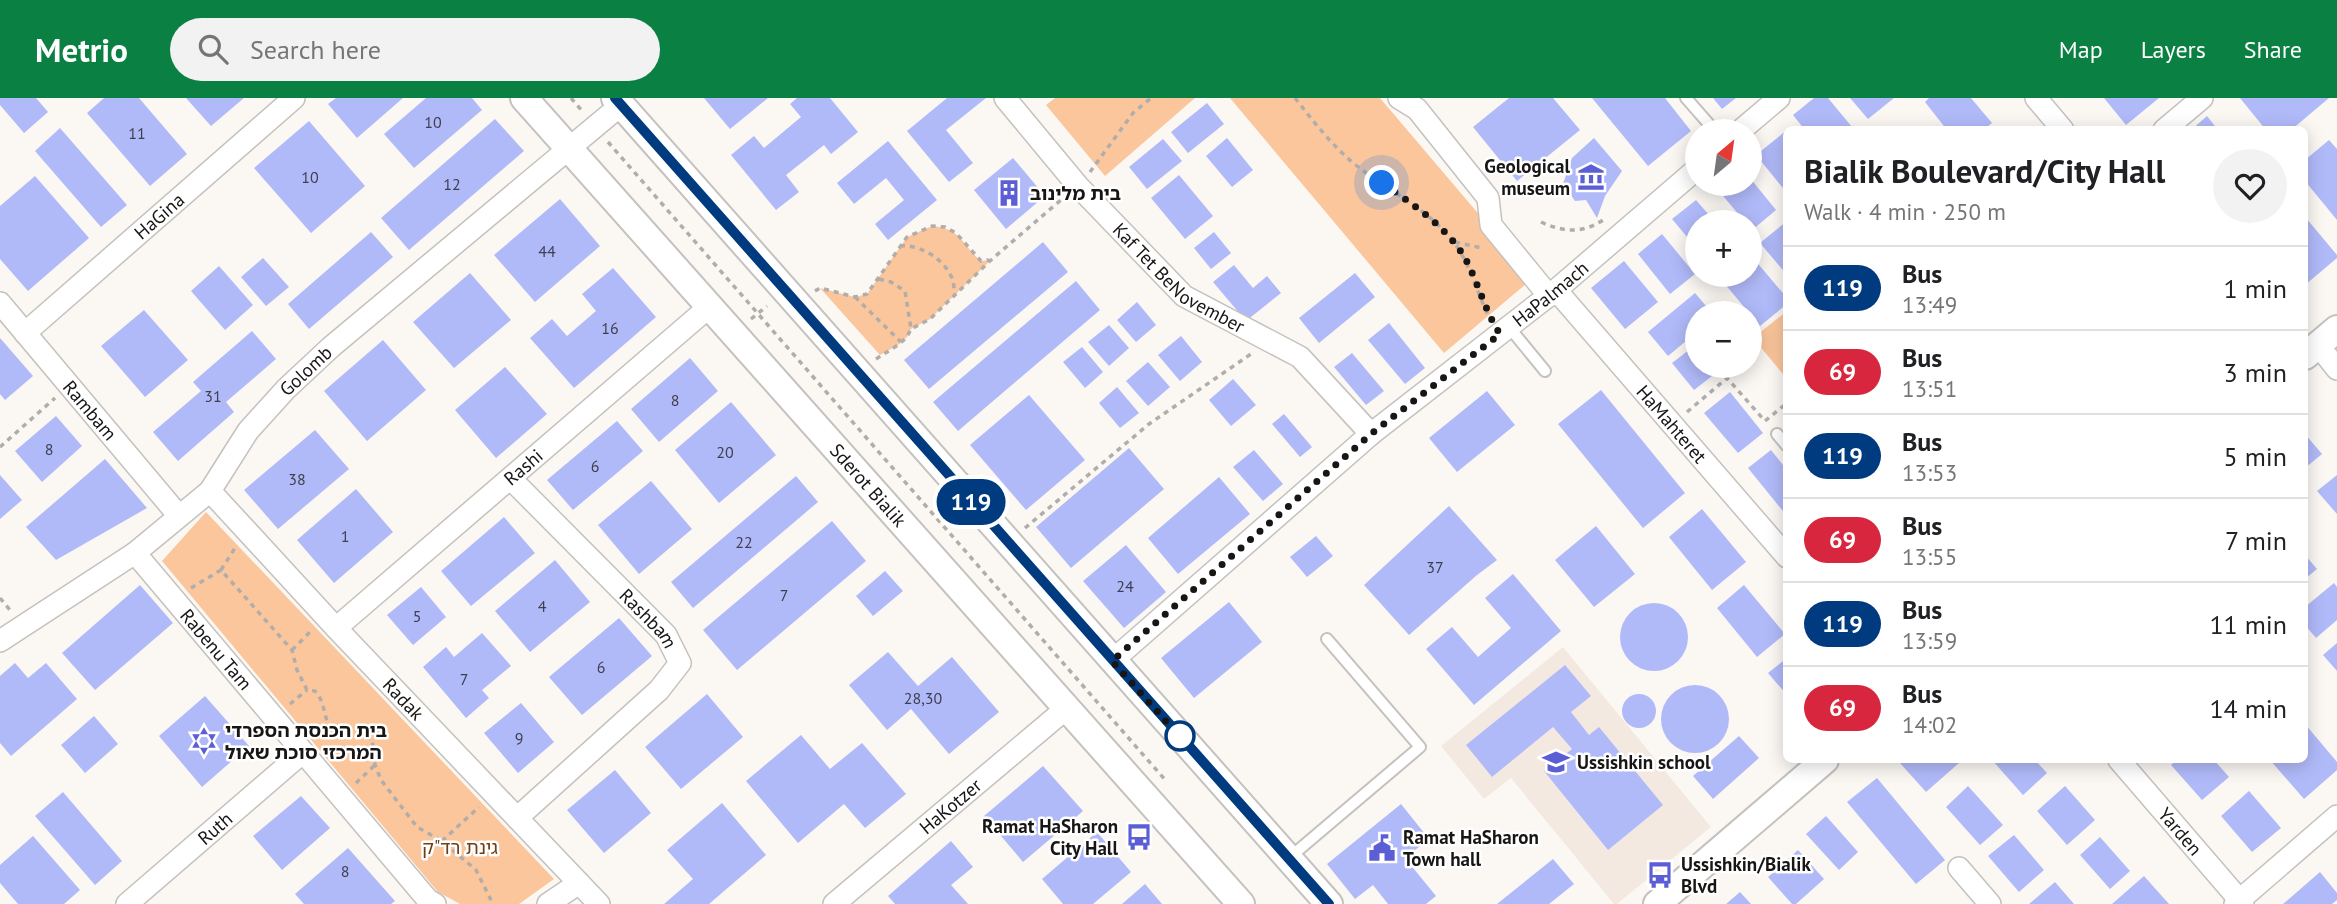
<!DOCTYPE html>
<meta charset="utf-8">
<style>
body{margin:0;font-family:"PT Sans","Noto Sans Hebrew",sans-serif;background:#f2f2f2;color:#202124;height:100vh;display:flex;flex-direction:column;font-size:26px;white-space:nowrap}
*{box-sizing:border-box;margin:0}
p{font-size:23px;color:#757577}
.icon{flex:none;width:38px;height:38px;fill:none;stroke:currentColor;stroke-width:2;stroke-linecap:round;stroke-linejoin:round}
.map{position:relative;flex:1;overflow:hidden}
.details{position:absolute;left:1783px;top:28px;width:525px;height:637px;display:flex;flex-direction:column;background:#fff;border-radius:10px;box-shadow:0 4px 18px #0003}
.details>*{flex:none}
.badge{padding:0 14px;border-radius:23px;font-size:24px;line-height:46px}
.needle{width:46px;rotate:29deg}
.fabs{position:absolute;left:1685px;top:21px;display:grid;gap:14px}
.fabs a{display:grid;place-items:center;width:77px;height:77px;border-radius:50%;background:#fff;box-shadow:0 4px 18px #0003;font-size:35px}
.you{position:absolute;width:35px;height:35px;margin:-18px;border:5px solid #fff;border-radius:50%;background:#1a73e8;box-shadow:0 0 0 10px #1a73e833}
.map>.badge{position:absolute;translate:-50% -50%;box-shadow:0 0 0 4px #fff}
.round{display:grid;place-items:center;flex:none;width:74px;height:74px;border-radius:37px;background:#f2f2f2}
.overview{display:flex;align-items:center;justify-content:space-between;height:119px;padding:0 21px}
h1{font-size:33px;font-weight:700;line-height:52px}
ul{padding:0;list-style:none}
li{display:flex;align-items:center;gap:21px;height:84px;padding:0 21px;border-top:2px solid #e0e0e0}
li div{flex:1}
li b{display:block;font-size:26px}
li em{font-style:normal}
li .badge{min-width:77px;font-weight:700;text-align:center}
header{display:flex;align-items:center;gap:42px;box-sizing:border-box;height:98px;padding:0 35px;background:#0b8043;color:#fff}
header strong{font-size:33px}
nav{display:flex;gap:38px;margin-inline-start:auto;font-size:24px}
.search{width:490px;height:63px;background:#f2f2f2;display:flex;align-items:center;gap:18px;box-sizing:border-box;padding:0 24px;border-radius:38px;color:#757577;font-size:26px}
.map>svg:first-child{display:block}
</style>
<header>
<strong>Metrio</strong>
<div class="search"><svg class="icon" aria-label="search" viewBox="0 0 24 24"><circle cx="10" cy="10" r="6"/><path d="M15 15l6 6"/></svg>Search here</div>
<nav><a>Map</a><a>Layers</a><a>Share</a></nav>
</header>
<div class="map">
<svg width="2337" height="806" viewBox="0 0 2337 806">
<rect width="100%" height="100%" fill="#fbf7f3"/>
<path fill="#f4e9e0" d="M1563,549L1711,729L1617,806H1614L1511,680L1484,701L1441,648Z"/>
<path fill="#fbc69c" d="M1055,0H1195L1105,78L1046,7Z
M1230,0H1380L1533,180L1444,255Z
M932,128C961,130 962,147 981,163L991,162L930,221L911,231L907,239L898,247L880,257L820,190L855,199L867,196L907,139Z
M1787,213V281L1753,240Z
M206,414L554,781L519,806H460L438,794L162,463Z"/>
<path fill="#b1baf9" d="M0,0H36L48,14L24,35L0,7Z
M104,0H139L187,56L150,88L87,15Z
M186,0H244L211,28Z
M336,0H403L357,40L328,6Z
M426,0H472L482,12L414,70L384,36Z
M704,0H768L730,31Z
M797,0H830L858,34L831,56L824,47L786,77L799,94L776,112L731,57L754,38L764,50L801,19L790,6Z
M947,0H986L946,32L973,65L949,84L907,33Z
M1509,0H1553L1580,32L1517,83L1473,29Z
M1592,0H1665L1691,33L1648,68Z
M1713,0H1736L1722,11Z
M1814,0H1828L1852,29L1850,32H1805L1793,17Z
M1850,0H1894L1868,21Z
M1929,0H1971L1992,25L1983,32H1947L1925,4Z
M2104,0H2159L2126,27Z
M2240,0H2329L2291,32H2266Z
M1207,5L1224,26L1188,55L1171,34Z
M2207,18L2218,32H2191Z
M495,21L524,53L409,152L381,120Z
M309,23L365,88L311,135L254,70Z
M60,30L127,107L101,129L35,53Z
M1787,32V95L1756,57Z
M1227,40L1253,72L1232,89L1206,58Z
M1594,40L1622,73L1605,98L1597,120L1586,102L1575,103L1563,86L1572,60Z
M1163,41L1182,63L1147,91L1129,69Z
M2329,42L2337,51V122L2305,83V62Z
M888,43L937,102L888,142L875,126L904,102L886,80L854,106L837,85Z
M1013,60L1045,98L1006,131L974,92Z
M1179,77L1213,118L1185,141L1151,100Z
M35,78L89,140L28,193L0,161V108Z
M1750,80L1776,112L1751,133L1750,124H1745L1713,86H1750Z
M560,101L600,148L535,204L494,157Z
M1696,102L1715,124H1698V152L1672,121Z
M2306,120L2337,157V160L2305,187Z
M1787,123V177L1760,145Z
M371,134L393,159L309,231L288,206Z
M1214,134L1231,155L1211,171L1194,150Z
M1662,136L1695,176L1670,196L1638,156Z
M1043,144L1068,174L929,291L904,262Z
M263,160L289,189L266,208L241,179Z
M1754,161L1787,200V206L1760,228L1724,185L1734,177H1750V164Z
M1624,163L1658,204L1625,231L1591,190Z
M1234,167L1253,190L1267,178L1281,195L1246,223L1213,184Z
M219,168L253,207L225,232L191,193Z
M613,170L656,219L574,290L530,240L552,221L567,238L596,213L582,196Z
M470,175L511,222L454,270L413,224Z
M1355,175L1375,199L1319,245L1299,220Z
M1076,183L1100,212L958,333L933,304Z
M1695,195L1712,215H1698V233L1668,258L1648,234Z
M1137,204L1156,227L1136,244L1117,222Z
M144,212L188,262L145,299L101,248Z
M1389,225L1425,270L1405,286L1368,242Z
M1109,227L1129,250L1109,268L1088,244Z
M252,233L276,261L226,304L234,314L178,363L153,334L201,293L193,284Z
M1181,238L1202,264L1180,283L1158,257Z
M0,240L33,278L5,302L0,296Z
M383,242L426,292L367,343L324,293Z
M1698,245V268H1725L1694,292L1672,265Z
M1082,249L1103,274L1085,290L1063,264Z
M1352,255L1384,293L1366,307L1334,269Z
M690,260L718,293L659,344L631,311Z
M1148,264L1170,289L1148,308L1126,283Z
M505,269L547,316L496,360L455,312Z
M1233,281L1256,307L1231,328L1209,302Z
M1117,289L1139,315L1120,330L1099,305Z
M1601,292L1685,395L1643,430L1558,326Z
M1487,293L1515,327L1457,374L1429,340Z
M1730,294L1763,335L1738,355L1704,315Z
M1029,297L1085,362L1026,412L970,347Z
M731,304L776,357L719,405L675,352Z
M1284,316L1312,349L1300,359L1272,326Z
M56,318L82,348L42,384L15,353Z
M617,323L643,353L573,412L547,382Z
M315,332L349,371L278,431L244,392Z
M2305,336L2322,356L2305,370Z
M1129,350L1164,391L1071,470L1036,429Z
M1254,352L1283,386L1263,403L1233,369Z
M1771,352L1787,372V418L1748,370Z
M105,361L147,410L56,462L26,429Z
M0,377L22,402L0,421Z
M2337,377V416L2317,393Z
M796,378L818,404L693,510L671,484Z
M1219,379L1250,416L1178,476L1148,440Z
M651,383L692,431L639,476L598,427Z
M356,391L393,434L334,485L297,442Z
M1449,408L1497,462L1477,477L1409,537L1364,487Z
M1702,411L1746,464L1712,492L1669,439Z
M504,419L535,455L471,508L441,473Z
M832,423L866,463L737,572L703,532Z
M1596,428L1635,476L1594,509L1555,462Z
M1316,438L1333,458L1307,479L1290,459Z
M1126,447L1166,494L1124,530L1083,483Z
M2305,457L2317,471L2305,481Z
M555,462L590,504L530,554L495,513Z
M885,473L903,493L873,518L856,498Z
M1513,476L1561,533L1474,607L1426,551L1452,529L1478,559L1511,530L1485,500Z
M2334,485L2337,489V522L2316,540L2305,527V509Z
M140,487L173,525L95,592L62,555Z
M1744,487L1785,536L1757,559L1717,510Z
M421,489L446,519L413,547L387,517Z
M1229,504L1262,544L1194,600L1161,560Z
M1620 539a34 34 0 1 1 68 0a34 34 0 1 1-68 0Z
M619,520L652,558L582,617L549,579Z
M482,535L511,568L482,592L489,600L466,620L423,569L446,549L454,559Z
M2337,545V573L2323,557Z
M888,554L918,588L952,559L999,614L949,656L911,611L887,632L849,587Z
M1787,560V597L1768,575Z
M15,565L28,580L46,565L77,601L11,658L0,645V578Z
M1565,567L1591,598L1571,614L1589,637L1599,629L1663,707L1608,752L1544,673L1572,651L1553,629L1492,679L1466,647Z
M1661 621a34 34 0 1 1 68 0a34 34 0 1 1-68 0Z
M707,596L743,639L681,691L645,649Z
M1622 613a17 17 0 1 1 34 0a17 17 0 1 1-34 0Z
M205,598L249,648L202,689L159,638Z
M521,605L554,644L518,675L484,635Z
M94,618L118,646L85,675L61,647Z
M2305,626L2337,664V672L2304,701L2270,662H2305Z
M801,637L830,671L862,645L906,696L865,730L844,706L798,745L746,683Z
M1739,638L1759,660L1713,701L1693,678Z
M1905,662H1956L1959,665L1926,694L1900,665Z
M1992,662H2035L2047,675L2023,697Z
M2177,662H2214L2229,679L2202,702L2171,667Z
M1043,668L1083,713L1023,764L984,718Z
M615,672L651,715L604,755L567,712Z
M1877,680L1945,762L1916,786L1847,704Z
M1968,688L2003,727L1980,747L1946,709Z
M2065,688L2095,722L2067,747L2037,713Z
M2249,693L2281,730L2252,754L2221,718Z
M63,694L122,763L95,787L35,718Z
M301,698L330,730L282,772L253,738Z
M722,705L766,757L709,806H664L693,781L667,752Z
M1401,706L1429,741L1405,760L1436,798L1426,806H1388L1373,787L1355,801L1327,766Z
M1826,718L1858,754L1839,772L1806,736Z
M1097,734L1131,774L1093,806H1063L1042,781Z
M2014,737L2044,772L2019,794L1988,758Z
M33,738L80,792L64,806H18L0,785V767Z
M2100,739L2130,773L2110,791L2080,757Z
M951,743L973,769L951,787L968,806H895L888,798Z
M348,750L395,803L391,806H304L295,796Z
M1798,752L1824,781L1796,806H1792L1768,779Z
M1553,761L1574,786L1549,806H1497Z
M2320,774L2337,795V802L2332,806H2283Z
M2144,778L2169,806H2112Z
M2055,784L2074,806H2029Z
M1145,786L1162,806H1122Z
M1740,794L1751,806H1726Z"/>
<g fill="none" stroke-linecap="round" stroke-linejoin="round">
<defs>
<path id="service" d="M1686,0L1715,33
M1509,229L1545,273
M1777,336L1787,348
M1289,760L1420,649L1327,541"/>
<g id="minor">
<path id="s1" d="M1005,0L1078,88L1184,198L1300,259L1371,336"/>
<path d="M1399,0L1417,11L1488,100L1491,127L1549,198"/>
<path d="M2036,0L2063,32"/>
<path d="M2164,32L2202,0"/>
<path d="M1740,33L1779,0"/>
<path id="s2" d="M1556,192L1787,459"/>
<path id="s3" d="M0,205L179,418"/>
<path id="s4" d="M25,235L294,0"/>
<path d="M2318,247L2337,271"/>
<path id="s5" d="M511,381L666,537L680,565L659,592L517,720"/>
<path id="s6" d="M210,393L336,530L599,806"/>
<path id="s7" d="M135,455L428,802L435,806"/>
<path id="s8" d="M336,530L709,209"/>
<path id="s9" d="M0,543L135,455L210,393L248,333L286,291L331,249L621,7"/>
<path id="s10" d="M1112,563L1371,336L1556,192L1698,70"/>
<path id="s11" d="M2119,662L2243,806"/>
<path d="M1959,770L1990,806"/>
<path id="s12" d="M127,806L302,655"/>
<path d="M548,806L579,785"/>
<path id="s13" d="M834,806L1068,609"/>
<path d="M2235,806L2337,718"/>
</g>
<g id="tertiary">
<path id="s14" d="M524,0L1241,806"/>
<path d="M615,0L1329,806"/>
<path d="M2305,258L2337,231"/>
<path d="M1657,806L1825,662"/>
</g>
</defs>
<use href="#service" stroke="#c5c1bd" stroke-width="14"/>
<use href="#minor" stroke="#c5c1bd" stroke-width="24"/>
<use href="#tertiary" stroke="#c5c1bd" stroke-width="30"/>
<path stroke="#b0adaa" stroke-width="3.5" stroke-dasharray="5 5" stroke-linecap="butt" d="M571,0L583,14
M1295,0C1314,24 1333,49 1357,68C1389,93 1430,112 1455,146C1471,168 1477,195 1489,219
M608,44L1167,684
M1090,74L1133,15L1151,0
M1541,124C1563,134 1582,136 1603,122
M1455,144L1482,150
M900,148C920,146 944,161 952,180C954,185 954,192 955,197
M879,181L891,184L905,193L911,231
M815,193L820,190L855,199L867,196L907,139L932,128L945,129L956,135L981,163L989,162
M855,199L901,244
M751,221L767,208
M876,261L898,247L907,239L911,231L930,221L991,162L1062,101
M1687,314L1727,280L1765,323L1787,305
M0,349L55,300
M1025,430L1149,326L1251,256
M221,472L235,450
M191,490L221,472L292,552L297,572L307,592L315,593C325,604 323,615 329,628L341,634L372,641L375,667L381,682L417,729L442,743L476,772L493,806
M0,500L10,512
M292,552L310,534
M290,606L307,592
M356,685L375,667
M442,743L479,709"/>
<use href="#service" stroke="#fff" stroke-width="10"/>
<use href="#minor" stroke="#fff" stroke-width="21"/>
<use href="#tertiary" stroke="#fff" stroke-width="26"/>
</g>
<g fill="none" stroke-linecap="round" stroke-linejoin="round">
<defs>
<path id="line" d="M615,0L1329,806"/>
</defs>
<use href="#line" stroke="#fff" stroke-width="16"/>
<use href="#line" stroke="#003b80" stroke-width="10"/>
<path stroke="#171615" stroke-width="7" stroke-dasharray="0 12.6" d="M1180,638L1181,640L1112,563L1371,336L1500,236C1485,213 1479,187 1466,162C1448,129 1412,106 1382,85"/>
</g>
<defs>
<symbol id="museum-bare" viewBox="-9 -9 18 18"><path d="M0-6L6-3V-2H-6V-3ZM-5-1h2V3h-2ZM-1-1h2V3h-2ZM3-1h2V3H3ZM-6 4H6V6H-6Z" fill="#5c5ed6" stroke="#fff" stroke-width="2.5" paint-order="stroke"/></symbol>
<symbol id="building-bare" viewBox="-9 -9 18 18"><path d="M-4-6H4V6H1V3H-1V6H-4ZM-2.5-4.3h1.7v1.8h-1.7ZM.8-4.3h1.7v1.8H.8ZM-2.5-1h1.7V.8h-1.7ZM.8-1h1.7V.8H.8Z" fill="#5c5ed6" stroke="#fff" stroke-width="2.5" paint-order="stroke"/></symbol>
<symbol id="synagogue-bare" viewBox="-9 -9 18 18"><path d="M0-6.5L5.6 3.2H-5.6ZM0 6.5L5.6-3.2H-5.6Z" fill="#5c5ed6" stroke="#fff" stroke-width="2.5" paint-order="stroke"/></symbol>
<symbol id="school-bare" viewBox="-9 -9 18 18"><path d="M0-5L7-2L0 1L-7-2ZM-4 1L0 2.5L4 1V4Q0 6-4 4Z" fill="#5c5ed6" stroke="#fff" stroke-width="2.5" paint-order="stroke"/></symbol>
<symbol id="bus-bare" viewBox="-9 -9 18 18"><path d="M-5-6H5V4H4V6H2V4H-2V6H-4V4H-5ZM-3.5-4V0h7V-4ZM-3.5 1.2v1.5H-2V1.2ZM2 1.2v1.5H3.5V1.2Z" fill="#5c5ed6" stroke="#fff" stroke-width="2.5" paint-order="stroke"/></symbol>
<symbol id="civic-bare" viewBox="-9 -9 18 18"><path d="M-.6-6.5H3V-4.5H.6V-3L4-1V1h2V6H-6V1h2V-1L-.6-3ZM-1.2 2.5V6h2.4V2.5Z" fill="#5c5ed6" stroke="#fff" stroke-width="2.5" paint-order="stroke"/></symbol>
</defs>
<g fill-rule="evenodd">
<use href="#museum-bare" x="1572" y="60" width="38" height="38"/>
<use href="#building-bare" x="990" y="76" width="38" height="38"/>
<use href="#synagogue-bare" x="185" y="624" width="38" height="38"/>
<use href="#school-bare" x="1537" y="645" width="38" height="38"/>
<use href="#bus-bare" x="1120" y="720" width="38" height="38"/>
<use href="#civic-bare" x="1363" y="731" width="38" height="38"/>
<use href="#bus-bare" x="1641" y="758" width="38" height="38"/>
</g>
<circle fill="#fff" stroke="#003b80" stroke-width="3.5" cx="1180" cy="638" r="14"/>
<g text-anchor="middle" dominant-baseline="central" stroke-width="5" stroke-linejoin="round" paint-order="stroke">
<g font-size="16" fill="#3e3f4e">
<text x="433" y="24">10</text>
<text x="137" y="35">11</text>
<text x="310" y="79">10</text>
<text x="452" y="86">12</text>
<text x="547" y="153">44</text>
<text x="610" y="230">16</text>
<text x="213" y="298">31</text>
<text x="675" y="302">8</text>
<text x="49" y="351">8</text>
<text x="725" y="354">20</text>
<text x="595" y="368">6</text>
<text x="297" y="381">38</text>
<text x="345" y="438">1</text>
<text x="744" y="444">22</text>
<text x="1435" y="469">37</text>
<text x="1125" y="488">24</text>
<text x="784" y="497">7</text>
<text x="542" y="508">4</text>
<text x="417" y="518">5</text>
<text x="601" y="569">6</text>
<text x="464" y="581">7</text>
<text x="923" y="600">28,30</text>
<text x="519" y="640">9</text>
<text x="345" y="773">8</text>
</g>
<g font-size="19" font-weight="bold" fill="#171615" stroke="#fff" text-anchor="start">
<text x="1570" y="68" text-anchor="end">Geological<tspan x="1570" dy="22">museum</tspan></text>
<text x="1030" y="95">בית מלינוב</text>
<text x="225" y="632">בית הכנסת הספרדי<tspan x="225" dy="22">המרכזי סוכת שאול</tspan></text>
<text x="1577" y="664">Ussishkin school</text>
<text x="1118" y="728" text-anchor="end">Ramat HaSharon<tspan x="1118" dy="22">City Hall</tspan></text>
<text x="1403" y="739">Ramat HaSharon<tspan x="1403" dy="22">Town hall</tspan></text>
<text x="1681" y="766">Ussishkin/Bialik<tspan x="1681" dy="22">Blvd</tspan></text>
</g>
<g font-size="19" fill="#171615" stroke="#fff">
<text stroke="none"><textPath href="#s4" startOffset="178">HaGina</textPath></text>
<text stroke="none"><textPath href="#s1" startOffset="252">Kaf Tet BeNovember</textPath></text>
<text stroke="none"><textPath href="#s10" startOffset="572">HaPalmach</textPath></text>
<text stroke="none"><textPath href="#s9" startOffset="413">Golomb</textPath></text>
<text stroke="none"><textPath href="#s3" startOffset="140">Rambam</textPath></text>
<text stroke="none"><textPath href="#s2" startOffset="177">HaMahteret</textPath></text>
<text stroke="none"><textPath href="#s8" startOffset="247">Rashi</textPath></text>
<text stroke="none"><textPath href="#s14" startOffset="518">Sderot Bialik</textPath></text>
<text stroke="none"><textPath href="#s5" startOffset="196">Rashbam</textPath></text>
<text stroke="none"><textPath href="#s7" startOffset="126">Rabenu Tam</textPath></text>
<text stroke="none"><textPath href="#s6" startOffset="284">Radak</textPath></text>
<text stroke="none"><textPath href="#s13" startOffset="152">HaKotzer</textPath></text>
<text stroke="none"><textPath href="#s12" startOffset="116">Ruth</textPath></text>
<text stroke="none"><textPath href="#s11" startOffset="94">Yarden</textPath></text>
</g>
<g font-size="19" fill="#6e3f13" stroke="#fff">
<text x="460" y="749">גינת רד"ק</text>
</g>
</g>
</svg>
<div class="fabs">
<a><svg class="needle" viewBox="-14 -14 28 28"><path d="M0-13l5 13h-10z" fill="#e53935"/><path d="M0 13l5-13h-10z" fill="#757577"/></svg></a>
<a>+</a>
<a>−</a>
</div>
<div class="you" style="left:1382px;top:85px"></div>
<b class="badge" style="left:971px;top:404px;background:#003b80;color:#fff">119</b>
<section class="details">
<div class="overview"><div><h1>Bialik Boulevard/City Hall</h1><p>Walk · 4 min · 250 m</p></div><a class="round"><svg class="icon" aria-label="heart" viewBox="0 0 24 24"><path d="M12 20l-8-8c-3-5 5-10 8-4 3-6 11-1 8 4z"/></svg></a></div>
<ul>
<li><span class="badge" style="background:#003b80;color:#fff">119</span><div><b>Bus</b><p>13:49</p></div><em>1 min</em></li>
<li><span class="badge" style="background:#d7263d;color:#fff">69</span><div><b>Bus</b><p>13:51</p></div><em>3 min</em></li>
<li><span class="badge" style="background:#003b80;color:#fff">119</span><div><b>Bus</b><p>13:53</p></div><em>5 min</em></li>
<li><span class="badge" style="background:#d7263d;color:#fff">69</span><div><b>Bus</b><p>13:55</p></div><em>7 min</em></li>
<li><span class="badge" style="background:#003b80;color:#fff">119</span><div><b>Bus</b><p>13:59</p></div><em>11 min</em></li>
<li><span class="badge" style="background:#d7263d;color:#fff">69</span><div><b>Bus</b><p>14:02</p></div><em>14 min</em></li>
</ul>
</section>
</div>
